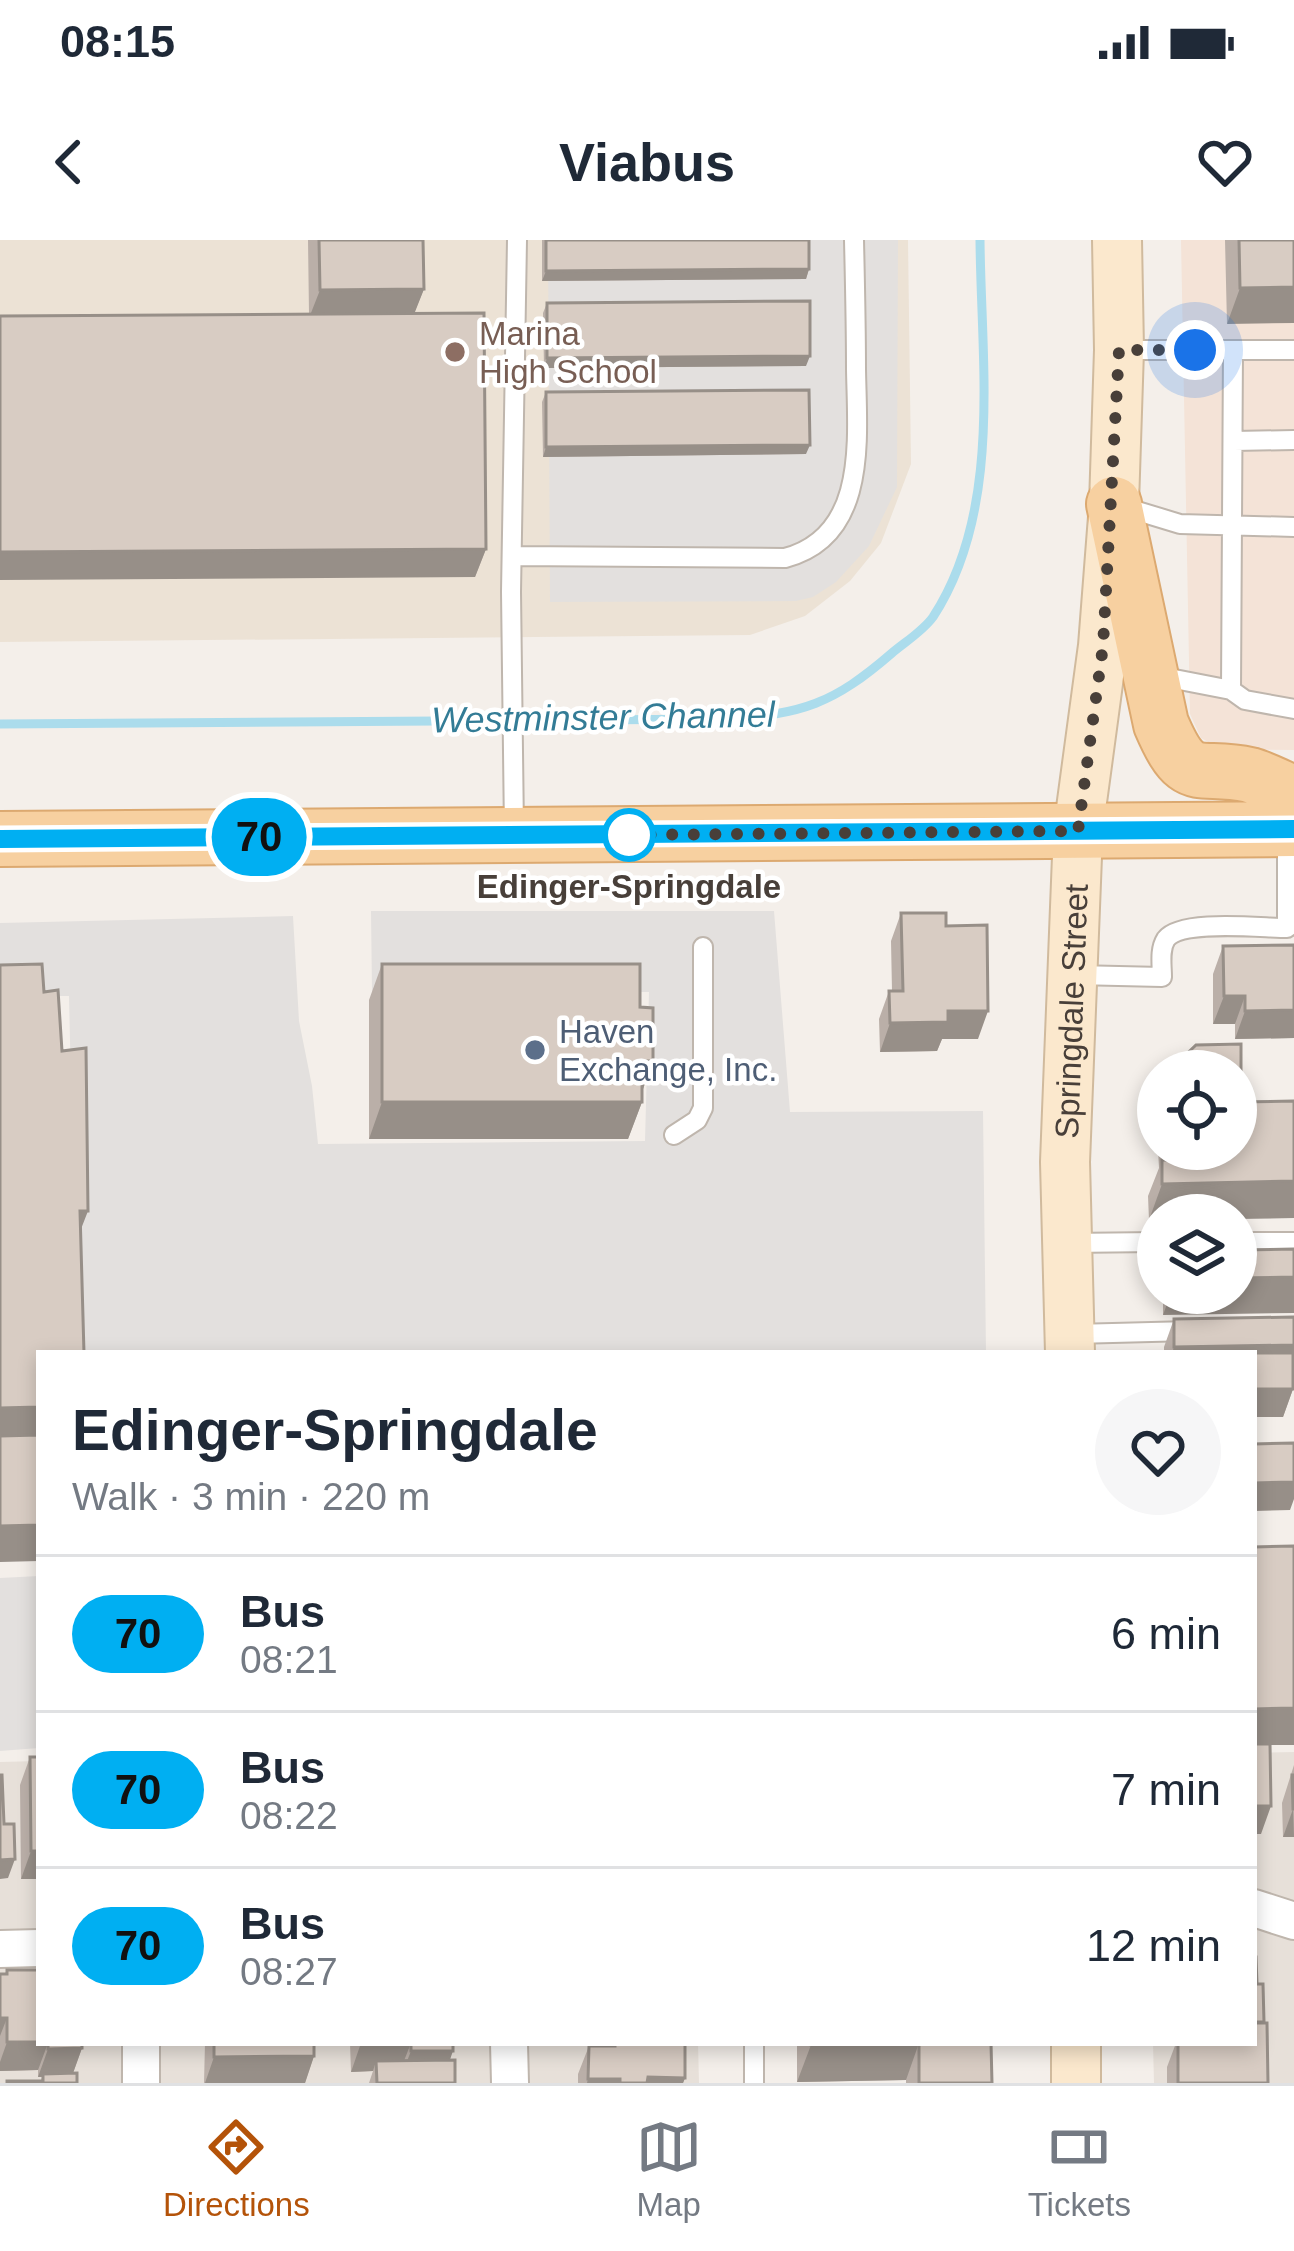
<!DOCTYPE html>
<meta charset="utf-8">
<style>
body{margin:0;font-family:Arial,sans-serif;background:#f6f6f7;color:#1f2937;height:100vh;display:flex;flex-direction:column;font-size:45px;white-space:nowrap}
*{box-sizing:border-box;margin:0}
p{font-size:39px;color:#747a83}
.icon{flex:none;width:66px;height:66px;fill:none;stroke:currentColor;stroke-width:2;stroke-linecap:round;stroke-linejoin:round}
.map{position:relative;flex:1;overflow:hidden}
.details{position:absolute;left:36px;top:1110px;width:1221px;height:696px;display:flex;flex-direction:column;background:#fff;border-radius:0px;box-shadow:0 6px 18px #0003}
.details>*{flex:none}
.badge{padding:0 24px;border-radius:39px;font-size:42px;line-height:78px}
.controls{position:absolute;left:1137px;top:810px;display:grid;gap:24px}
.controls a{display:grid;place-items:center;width:120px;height:120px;border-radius:50%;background:#fff;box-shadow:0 6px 18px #0003;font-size:60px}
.you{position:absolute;width:60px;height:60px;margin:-30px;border:9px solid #fff;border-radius:50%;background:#1a73e8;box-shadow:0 0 0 18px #1a73e833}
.map>.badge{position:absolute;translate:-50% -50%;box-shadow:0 0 0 6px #fff}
.round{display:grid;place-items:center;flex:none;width:126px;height:126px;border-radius:63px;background:#f6f6f7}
.summary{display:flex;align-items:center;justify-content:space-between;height:204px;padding:0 36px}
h1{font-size:57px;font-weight:800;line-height:90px}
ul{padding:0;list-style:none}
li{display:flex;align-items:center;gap:36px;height:156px;padding:0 36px;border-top:3px solid #e0e1e3}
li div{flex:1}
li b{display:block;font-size:45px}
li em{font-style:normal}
li .badge{min-width:132px;font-weight:700;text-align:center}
.status{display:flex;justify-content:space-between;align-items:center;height:84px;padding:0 60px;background:#fff;direction:ltr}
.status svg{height:33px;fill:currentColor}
header{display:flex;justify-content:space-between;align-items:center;height:156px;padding:0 36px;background:#fff;font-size:54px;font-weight:800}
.dock{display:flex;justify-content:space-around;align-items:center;height:168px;border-top:3px solid #e0e1e3;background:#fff;font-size:33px;color:#747a83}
.dock a{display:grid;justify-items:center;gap:6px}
.dock .active{color:#b45309}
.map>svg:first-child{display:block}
</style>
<div class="status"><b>08:15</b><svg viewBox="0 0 49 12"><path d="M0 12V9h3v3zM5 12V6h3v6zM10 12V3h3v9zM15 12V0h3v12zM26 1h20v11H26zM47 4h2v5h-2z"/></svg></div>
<header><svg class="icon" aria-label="back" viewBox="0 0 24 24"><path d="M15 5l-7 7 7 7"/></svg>Viabus<svg class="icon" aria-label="heart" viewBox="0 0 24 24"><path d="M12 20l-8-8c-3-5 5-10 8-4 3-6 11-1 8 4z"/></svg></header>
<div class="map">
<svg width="1294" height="1843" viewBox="0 0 1294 1843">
<rect width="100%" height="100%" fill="#f4efea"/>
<path fill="#e7e0d9" d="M1294,1512V1843H1154L1153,1803H1254V1513Z
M39,1521V1803H698L699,1843H0V1522Z"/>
<path fill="#f4e3d7" d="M1181,0H1294V510L1229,509L1212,504L1201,498L1190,474Z"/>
<path fill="#ece2d5" d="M0,0H908L911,224L881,303L850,341L805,376L750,395L0,402Z"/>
<path fill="#e3e0de" d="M548,0H898L897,247L869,306L836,342L813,357L796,361L550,362Z
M371,671H774L790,872L983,871L986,1113H77L69,756H0V683L293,676L299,781L312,846L318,904L645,901L649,752H372Z
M39,1336V1508L0,1511V1338Z"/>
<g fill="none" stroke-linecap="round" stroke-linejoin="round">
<path stroke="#abdcec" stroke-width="9" d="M0,484L726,479C803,474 833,464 892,413C905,402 923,391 933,377C1003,270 981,122 980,0"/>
<defs>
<path id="service" d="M1119,110H1294
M1233,110L1231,450L1245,460L1294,469
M1234,201L1294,200
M1124,267L1180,284L1294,287
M514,316L785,318C869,296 857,197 856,129C856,86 855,43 854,0
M1159,436L1231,450
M514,591L511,352L517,0
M1075,735L1162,737C1162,725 1159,710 1166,699C1181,679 1261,688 1287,688V594
M674,895L697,880L703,868V707
M1236,1002H1294
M1067,1003L1158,1002
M1074,1094L1190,1091
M754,1803V1843"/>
<path id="minor" d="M1254,1668L1294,1681
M0,1709L39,1708
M141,1803V1843
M509,1803L510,1843"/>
<g id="secondary">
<path id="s1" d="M1070,1113L1065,922L1078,591L1103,406L1114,264L1119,110L1117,0"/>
<path d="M1076,1803V1843"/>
</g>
<path id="primary" d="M1114,264L1161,484C1189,549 1196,523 1250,535C1264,539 1280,548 1294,553
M0,599L1294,589"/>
</defs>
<use href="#service" stroke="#bfb6ad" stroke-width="22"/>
<use href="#minor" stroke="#bfb6ad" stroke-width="40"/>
<use href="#secondary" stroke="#d0ba9d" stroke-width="52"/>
<use href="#primary" stroke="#dca970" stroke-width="58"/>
<use href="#service" stroke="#fff" stroke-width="18"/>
<use href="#minor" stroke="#fff" stroke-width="36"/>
<use href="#secondary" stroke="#fbe8cd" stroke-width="48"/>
<use href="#primary" stroke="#f7d0a0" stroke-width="54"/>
</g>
<path fill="#baafa8" d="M308,0H423L424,49L414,73L486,309L475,337L309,74Z
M542,0H809V29L806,39L542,41Z
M1225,0H1294L1227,84Z
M547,63L806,126L544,128L543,73Z
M546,152L806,214L543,217L542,162Z
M901,673L946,686L978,799H942L937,811L880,812L879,779L889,751H892L891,701Z
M1294,705V798L1235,799V784H1213V734L1223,706Z
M382,724L640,767L653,821L642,852V862L628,899H369V760Z
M1158,909H1236L1158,975V980H1149L1148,956L1159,928Z
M1163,1053H1236L1163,1075Z
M1294,1077L1293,1149L1283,1177H1254V1113H1164V1107L1174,1079Z
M30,1517L39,1639H21L20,1545Z
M1294,1525V1597H1283L1282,1563Z
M7,1730L39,1803L82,1808L73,1833L41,1841L42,1837H38V1830L0,1831V1734H5Z
M1257,1744L1263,1783L1268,1843H1167V1827L1176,1803H1254Z
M205,1803H314V1816L305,1843H204Z
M350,1803H453L450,1820L455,1843H369L373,1831L351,1832Z
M605,1803H685V1838L683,1843H578V1834L589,1806H605Z
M797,1803H991L992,1843H906V1840L797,1842Z"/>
<path fill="#978f88" d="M809,29L806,39L542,41L546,31Z
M1294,47V83L1227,84L1240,48Z
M424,49L413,77L309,78L320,50Z
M810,116L806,126L544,128L547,118Z
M810,205L806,214L543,217L546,207Z
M486,309L475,337L0,340V312Z
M1224,756H1245L1235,784H1213Z
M1294,770V798L1235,799L1245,771Z
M948,771H988L978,799H942L937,811L880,812L890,783Z
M642,821H653L640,857Z
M382,862H642L628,899H369Z
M1294,941V978L1236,979V975H1158V980H1149L1162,944Z
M80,971H88L74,1007Z
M1294,1037V1073L1163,1075L1171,1053H1236V1038Z
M1294,1105V1133L1254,1134V1113H1172L1174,1107Z
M1254,1149H1293L1283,1177H1254Z
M39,1167V1203L0,1204V1168Z
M1294,1242V1259L1290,1270L1254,1271V1243Z
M39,1285V1321L0,1322V1286Z
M1294,1468V1505H1254V1469Z
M1254,1566H1271L1261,1594H1254Z
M1293,1569L1294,1597H1283Z
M31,1611H39V1639H21Z
M15,1619L8,1638L0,1639V1620Z
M0,1778H7L0,1796Z
M7,1802L48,1803L38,1830L0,1831V1822Z
M361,1803H411L400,1831L376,1821L373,1831L351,1832Z
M919,1803L906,1840L797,1842L811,1805Z
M82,1808L72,1836L38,1837L48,1809Z
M411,1811H453L443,1839H400Z
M314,1816L305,1843H205L214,1817Z
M648,1837L685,1838L683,1843H646Z
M588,1839H620L619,1843H587Z"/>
<path fill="#d8ccc3" stroke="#978f88" stroke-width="3" d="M319,0H423L424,49L320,50Z
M546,0H809V29L546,31Z
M1239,0H1294V47L1240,48Z
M810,61V116L547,118V63Z
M484,73L486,309L0,312V76Z
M809,150L810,205L546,207V152Z
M901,673H946V686L987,685L988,771H948V782L890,783L889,751H903Z
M1294,705V770L1245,771V756H1224L1223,706Z
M42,724L44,752L58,750L62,811L86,808L88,971H80L84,1113H39V1167L0,1168V725Z
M382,724H640V767L653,768V821H642V862H382Z
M1241,804V837H1236V831H1169L1196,805Z
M1294,861V941L1162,944V920H1172V909H1236V862Z
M1294,1009V1037L1236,1038V1010Z
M1294,1077V1105L1174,1107V1079Z
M1254,1113H1293V1149H1254Z
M39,1195V1285L0,1286V1196Z
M1294,1203V1242L1254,1243V1204Z
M1294,1306V1468L1254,1469V1307Z
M1254,1504H1270L1271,1566H1254Z
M30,1517H39V1611H31Z
M0,1535H2L4,1584H14L15,1619L0,1620Z
M1292,1535H1294V1569H1293Z
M1254,1717H1256L1257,1744H1263L1264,1782H1254Z
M7,1730H39V1802H7V1778H0V1734H7Z
M1254,1783H1267L1268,1843H1178V1803H1254Z
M48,1803H82V1808L48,1809Z
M214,1803H314V1816L214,1817Z
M411,1803H453V1811H411Z
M615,1803H685V1838L648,1837L647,1843H620V1839H588L589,1806H615Z
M811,1803H991L992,1843H919V1803L811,1805Z
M455,1820V1843H377L376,1821Z
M77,1833V1843H7V1841H43V1834Z"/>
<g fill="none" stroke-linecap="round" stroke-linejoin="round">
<defs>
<path id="line" d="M0,599L1294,589"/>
</defs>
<use href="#line" stroke="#fff" stroke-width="27"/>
<use href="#line" stroke="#00aff2" stroke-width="18"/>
<path stroke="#483f39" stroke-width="12" stroke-dasharray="0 21.6" d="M629,595L1078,591L1103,406L1119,110H1195"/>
</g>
<circle fill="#8d6e63" stroke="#fff" stroke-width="4.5" cx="455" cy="112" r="12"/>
<circle fill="#fff" stroke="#00aff2" stroke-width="6" cx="629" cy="595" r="24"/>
<circle fill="#5c6f8a" stroke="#fff" stroke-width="4.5" cx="535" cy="810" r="12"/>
<g text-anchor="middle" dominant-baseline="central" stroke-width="9" stroke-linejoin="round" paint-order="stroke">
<g font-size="33" fill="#785e54" stroke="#fff" text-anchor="start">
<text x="479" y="93">Marina<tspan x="479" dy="38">High School</tspan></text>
</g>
<g font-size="33" font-weight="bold" fill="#483f39" stroke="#fff">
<text x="629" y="646">Edinger-Springdale</text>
</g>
<g font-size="33" fill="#483f39" stroke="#fff">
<text stroke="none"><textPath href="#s1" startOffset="342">Springdale Street</textPath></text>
</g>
<g font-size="33" fill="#4e5e75" stroke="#fff" text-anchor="start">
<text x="559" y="791">Haven<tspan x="559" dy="38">Exchange, Inc.</tspan></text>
</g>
<g font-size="36" font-style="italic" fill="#337c96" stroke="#fff">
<text transform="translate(603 477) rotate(-1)">Westminster Channel</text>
</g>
</g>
</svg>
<div class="controls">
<a><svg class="icon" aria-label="locate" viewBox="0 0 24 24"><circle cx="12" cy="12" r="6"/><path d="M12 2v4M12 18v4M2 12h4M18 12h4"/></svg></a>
<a><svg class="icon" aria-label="layers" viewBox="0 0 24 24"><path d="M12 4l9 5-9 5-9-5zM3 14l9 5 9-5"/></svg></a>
</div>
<div class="you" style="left:1195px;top:110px"></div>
<b class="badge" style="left:259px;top:597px;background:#00aff2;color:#111">70</b>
<section class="details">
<div class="summary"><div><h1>Edinger-Springdale</h1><p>Walk · 3 min · 220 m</p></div><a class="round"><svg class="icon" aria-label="heart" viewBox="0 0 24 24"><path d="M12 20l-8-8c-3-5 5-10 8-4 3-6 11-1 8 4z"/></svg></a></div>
<ul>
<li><span class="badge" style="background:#00aff2;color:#111">70</span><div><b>Bus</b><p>08:21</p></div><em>6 min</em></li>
<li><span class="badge" style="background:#00aff2;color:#111">70</span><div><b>Bus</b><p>08:22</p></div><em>7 min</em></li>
<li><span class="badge" style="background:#00aff2;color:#111">70</span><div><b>Bus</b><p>08:27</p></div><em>12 min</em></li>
</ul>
</section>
</div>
<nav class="dock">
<a class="active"><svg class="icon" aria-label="directions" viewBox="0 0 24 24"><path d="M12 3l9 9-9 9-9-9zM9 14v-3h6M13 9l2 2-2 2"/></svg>Directions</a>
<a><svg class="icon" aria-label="map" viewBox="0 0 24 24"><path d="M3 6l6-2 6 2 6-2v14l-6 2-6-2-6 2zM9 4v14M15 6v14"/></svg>Map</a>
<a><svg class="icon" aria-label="tickets" viewBox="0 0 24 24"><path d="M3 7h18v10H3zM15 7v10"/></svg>Tickets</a>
</nav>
